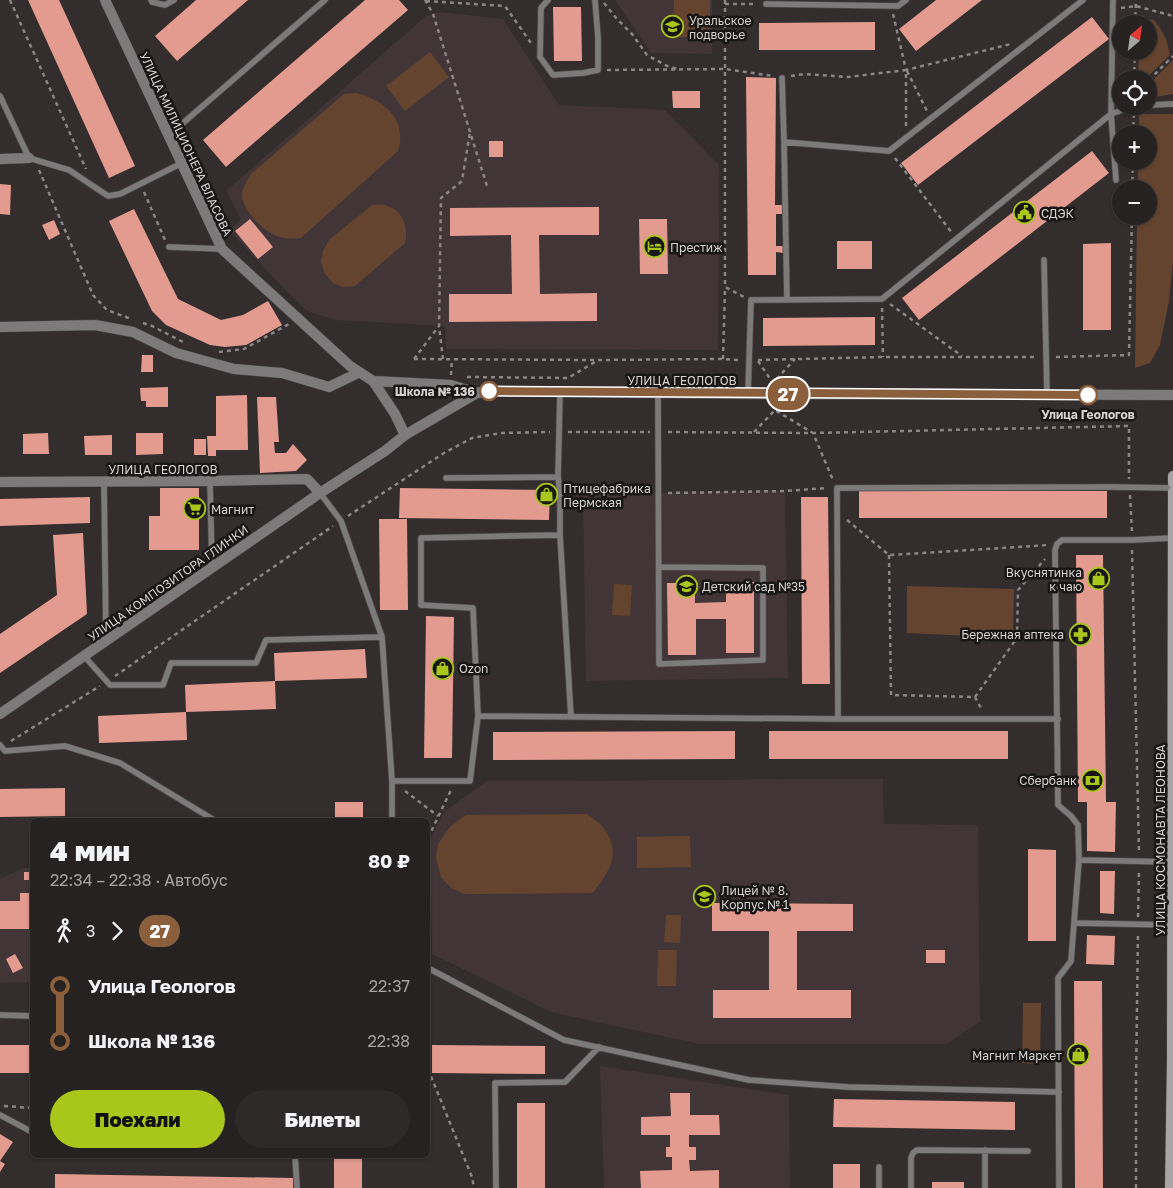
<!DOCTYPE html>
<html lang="ru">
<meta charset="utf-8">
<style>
body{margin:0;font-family:"Golos Text",sans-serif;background:#2e2a2a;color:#f1f3f6;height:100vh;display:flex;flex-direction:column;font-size:19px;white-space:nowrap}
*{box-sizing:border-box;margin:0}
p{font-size:16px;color:#a4a4a5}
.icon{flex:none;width:28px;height:28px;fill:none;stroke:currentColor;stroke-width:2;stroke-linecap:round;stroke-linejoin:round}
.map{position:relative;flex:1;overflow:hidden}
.sheet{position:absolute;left:30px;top:818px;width:400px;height:340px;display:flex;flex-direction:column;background:#262222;border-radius:8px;box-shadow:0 1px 4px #0004,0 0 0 1px #423f40}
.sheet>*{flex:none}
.badge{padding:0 10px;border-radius:16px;font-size:18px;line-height:32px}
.needle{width:32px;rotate:29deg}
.tools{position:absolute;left:1112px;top:15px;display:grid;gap:10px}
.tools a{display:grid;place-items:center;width:45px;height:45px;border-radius:50%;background:#262222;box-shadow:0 1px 4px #0004,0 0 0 1px #423f40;font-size:25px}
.map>.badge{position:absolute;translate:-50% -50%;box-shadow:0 0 0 2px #fff}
.legs{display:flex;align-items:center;gap:8px;height:55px;padding:0 20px;font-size:16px}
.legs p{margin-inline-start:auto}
.overview{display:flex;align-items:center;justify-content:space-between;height:85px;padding:0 20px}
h1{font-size:28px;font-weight:800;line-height:38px}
.button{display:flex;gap:10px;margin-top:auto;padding:10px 20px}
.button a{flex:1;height:58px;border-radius:30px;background:#a9c71b;color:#111;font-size:20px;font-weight:800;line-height:58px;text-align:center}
.button a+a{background:#2e2a2a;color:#f1f3f6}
ul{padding:0 20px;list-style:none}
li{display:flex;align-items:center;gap:18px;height:55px;font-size:19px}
li i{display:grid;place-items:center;width:8px;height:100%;margin:0 6px;background:currentColor}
li i::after{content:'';width:12px;height:12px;margin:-6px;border:4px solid;border-radius:50%;background:#262222}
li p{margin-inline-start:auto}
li:first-child i{background:linear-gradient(#0000 50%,currentColor 0)}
li:last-child i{background:linear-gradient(currentColor 50%,#0000 0)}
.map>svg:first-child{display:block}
</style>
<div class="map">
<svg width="1173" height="1188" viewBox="0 0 1173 1188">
<rect width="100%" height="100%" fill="#332d2e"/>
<path fill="#423537" d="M615,0H712V54L651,53Z
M440,12L503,19L559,105L665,110L719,165L718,350L446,349L445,326L335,320L307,311L266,270L229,230L241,219L226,191L426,16Z
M785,491L788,678L586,681L583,494Z
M883,779L884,824L978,825L980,1022L946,1044H699L551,1012L432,954L430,839L444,812L487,781Z
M23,868H32V982L0,983V879Z
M600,1066L789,1095L790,1188H604Z"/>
<path fill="#65442f" d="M674,0H710V37H673Z
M1140,18L1154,20C1164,33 1167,39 1170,55L1145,79H1138L1139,51H1149V24H1139Z
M430,52L449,77L405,111L386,86Z
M1173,60V94L1149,98V84Z
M356,93C384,100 408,119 398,151L301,238C292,239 285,239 277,236C263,231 244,212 242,196C242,188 247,181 251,174L344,94Z
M1139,114H1173V262L1169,301L1160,345L1150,363L1135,368L1137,216H1149V189H1138V161H1149V134H1139Z
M372,205C376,205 381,204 385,205C402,209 409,227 405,243L355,286L343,287L333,283L325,274L321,262L323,251L329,240Z
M614,584L632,585L630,616L612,615Z
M907,586L1014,589L1013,638L907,633Z
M587,814C592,818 599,822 602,826C623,852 610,870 593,893L464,894L451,888L441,877L436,858L438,844L450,827L466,815Z
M690,836L691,867L637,868V837Z
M666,915H681L680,943L664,942Z
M658,950H677L676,986H657Z
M1023,1003H1041L1040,1064L1022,1063Z"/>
<path fill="#e39b8f" d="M28,0H59L135,166L109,178Z
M196,0H248L177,61L155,36Z
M365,0H399L408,10L226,167L203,140Z
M936,0H982L916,51L899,29Z
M553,7H581L582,61H554Z
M1092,17L1109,39L918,185L901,163Z
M875,22V50H759V23Z
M746,77L776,78L775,205H783V214H776V246H783V253L776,252V275H748Z
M672,91H700V108H673Z
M489,141H503V157H489Z
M1092,151L1109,173L919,320L902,298Z
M0,184L11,185L10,215L0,214Z
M599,207V235H539L540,294L597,293V321L449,322V294H512L511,235L450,236V208Z
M134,209L178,299L221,320L243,315L268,301L282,325L246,345L225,347L210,345L166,325L152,311L109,221Z
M250,219L273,247L258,259L235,231Z
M639,219H667L668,274H640Z
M54,220L60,234L49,240L42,225Z
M837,241H872V269H837Z
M1111,243V330H1083V244Z
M875,317V345L763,346V318Z
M142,355H153V372H141Z
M168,387V407H146V401H141L140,388Z
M247,395L248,450H216V456H208L207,436H216V396Z
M257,397H276L279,442H274L275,453H286L293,444L307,460L296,471L260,473Z
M48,433L49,454H23V434Z
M136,433H163V454L136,455Z
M112,435V455H85L84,436Z
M194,439H206V455H194Z
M160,488H199V550H149V516H160Z
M400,488L550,490L549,520L399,518Z
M859,490L1107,491V518H859Z
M90,497V523L0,526V499Z
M801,497H828L830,684H802Z
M379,519H407L408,610H380Z
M83,533L87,614L0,673V634L57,595L53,535Z
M1076,555H1103L1106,802H1116L1115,852L1087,851V802H1078Z
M726,582H754V653H726V619H696V655H668L667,583H695V603L726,602Z
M426,616L454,617L452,758H424Z
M365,649L367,678L275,681L276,709L186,712L185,685L275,681L274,653Z
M186,712L187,740L99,743L98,716Z
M735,731V759L493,760V732Z
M769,731H1008V759H769Z
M65,788V816L0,817V789Z
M335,802H363V820H335Z
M1028,849L1056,850V941H1028Z
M1100,871H1115L1114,914L1100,913Z
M24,872H32V880H24Z
M20,893H32V929H0V901H20Z
M712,903L853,904V931H797V990H851V1018H713V990H769V931H712Z
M1087,935L1115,936L1114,965L1086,964Z
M926,950H945V963H926Z
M15,954L23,968L13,973L6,959Z
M1074,981H1102L1103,1188H1075Z
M0,1045H32V1073H0Z
M432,1045L545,1046V1074L432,1073Z
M670,1093H690V1115H719L720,1135H689V1147H696V1160H689L690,1171L719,1170V1188H641L640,1171L672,1170V1157H666V1147H670V1135H641V1117L671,1116Z
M834,1099L1015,1102V1130L833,1127Z
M517,1103H545V1188H517Z
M0,1134L13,1142L0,1161L5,1164L0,1172Z
M334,1155H362V1188H334Z
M833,1164H860V1188H833Z
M55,1174L293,1178V1188H55Z
M932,1182H964V1188H932Z"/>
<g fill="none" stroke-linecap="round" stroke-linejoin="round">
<defs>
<path id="service" d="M151,0L152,2L165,5L174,0
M548,0L541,8L540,57L553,75L583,73L598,70V38L595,0
M1113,0L1111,114L1116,180
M766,4L898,6L906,0
M782,78L784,142
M0,96L29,158L69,170L108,196L120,194L182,163
M1149,105L1173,104
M168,136L325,0
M169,247L222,249
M1044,260L1047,395
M787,300L784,142L889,151L1083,0
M658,392L659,664L763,660V568L659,567
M748,393L751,300L882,299L1111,114L1133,106
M446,478L558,477
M104,481L106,640
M210,481L212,567
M320,493L341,521L382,637L392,781V820
M560,535L571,717
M84,656L110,685H163L171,663H256L266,640L382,637
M478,716L838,719H1058
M838,719L837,488L1114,487L1173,488
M0,745L5,751L65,746L120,763L214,820
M392,781H470L478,716L473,608L421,605V538L560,535V494L558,477L560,392
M1079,860L1172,862
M1074,923L1172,925
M428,968L564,1040L749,1080L848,1087L1059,1092
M0,1015L32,1016
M0,1115L32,1132
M295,1155L297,1188
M879,1167V1188
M496,1188L495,1083L565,1082L599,1047
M911,1188V1158L913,1153L917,1150L1028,1151
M985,1188V1150
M1059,1188L1058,978L1071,961L1079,860L1078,825L1071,816L1058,805L1055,550L1057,544L1062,540H1132L1173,538"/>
<path id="minor" d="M105,0L222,249L350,366L373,381L395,414L405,435
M0,159L29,158
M0,327L95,325L133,332L176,353L234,369L282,373L329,387L358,373
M373,381L451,385L477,393
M0,482L210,481L307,479L320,493"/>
<path id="tertiary" d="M0,714L320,493L385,451L405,435L477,393L489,391L773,394L1173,395"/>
<path id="secondary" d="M1173,476V483
M1170,1188L1172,1059L1173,492"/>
</defs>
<use href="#service" stroke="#504b4c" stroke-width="7"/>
<use href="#minor" stroke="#504b4c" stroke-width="11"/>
<use href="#tertiary" stroke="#504b4c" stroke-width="11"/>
<use href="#secondary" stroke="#504b4c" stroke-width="11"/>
<path stroke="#8a8586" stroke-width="2.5" stroke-dasharray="4 4" stroke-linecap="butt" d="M10,0L86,169
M425,0L433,14L487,186
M725,0V287L744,297
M426,1L505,6L531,43
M604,3L617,19L632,34L647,55L667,66L678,69
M725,4H757
M1121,8L1136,6L1173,16
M893,14L906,70L1011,44
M1135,24L1136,0
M607,70L725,69L773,76
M907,71L927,111
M791,76L804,74L848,77L906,70
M1134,79L1135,51
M1149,80L1173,56
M906,126V70
M1133,134L1134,115
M895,158L952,233
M39,170L93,295L107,310L131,319
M1132,189L1133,161
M144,192L165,240
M890,304L962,356
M882,308L883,357
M143,323L152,326L183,342
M219,352L244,349L289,324
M1056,357L1129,355L1132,216
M414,359L596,360L723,359L740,360
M414,359L439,326
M443,359L439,326L441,198L462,181L470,132
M723,359L725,288
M758,360L883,357H1038
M758,361L773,383L795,359
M451,375L452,359
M467,377L568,378L595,362
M568,432H650
M668,432L813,433L1129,426V479
M754,432L775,410L813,433L833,480
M668,493L785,491L827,488
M568,494L650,493
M1130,495L1132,532
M348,516L444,453L472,438L501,433L550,432
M847,520L889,555L1048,545
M1132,550L1139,852
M889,555L891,695L975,697L982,710
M115,676L333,526
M975,697L1017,638L1018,590L1045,559
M11,741L100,686
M405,791L438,816
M428,838L451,790
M1138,917L1139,870
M428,1069L472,1177L474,1188
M4,1106L32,1108
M1136,1188V1082L1138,932"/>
<use href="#service" stroke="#7c7a7b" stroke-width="5.5"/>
<use href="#minor" stroke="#7c7a7b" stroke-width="10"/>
<use href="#tertiary" stroke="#7c7a7b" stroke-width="10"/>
<use href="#secondary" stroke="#a8a4a6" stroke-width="10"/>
</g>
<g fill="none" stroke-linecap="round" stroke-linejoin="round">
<defs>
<path id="line-1" d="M489,391L1088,395"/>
</defs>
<use href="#line-1" stroke="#fff" stroke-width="11"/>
<use href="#line-1" stroke="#8b5e3c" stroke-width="8"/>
</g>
<defs>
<symbol id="school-ring" viewBox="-11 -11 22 22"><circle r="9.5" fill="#191616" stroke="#a9c71b" stroke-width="1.5"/><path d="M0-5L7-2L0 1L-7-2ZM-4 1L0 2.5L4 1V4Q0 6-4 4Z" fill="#a9c71b"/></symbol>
<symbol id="civic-ring" viewBox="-11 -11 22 22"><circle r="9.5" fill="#191616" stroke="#a9c71b" stroke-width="1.5"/><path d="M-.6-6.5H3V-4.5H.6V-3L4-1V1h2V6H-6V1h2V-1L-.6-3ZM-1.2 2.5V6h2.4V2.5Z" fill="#a9c71b"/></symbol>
<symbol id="hotel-ring" viewBox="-11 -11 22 22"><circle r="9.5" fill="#191616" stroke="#a9c71b" stroke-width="1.5"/><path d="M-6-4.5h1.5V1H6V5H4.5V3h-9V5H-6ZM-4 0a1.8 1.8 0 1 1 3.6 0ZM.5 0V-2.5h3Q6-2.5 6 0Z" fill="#a9c71b"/></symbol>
<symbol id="shop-ring" viewBox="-11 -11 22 22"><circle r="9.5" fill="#191616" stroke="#a9c71b" stroke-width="1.5"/><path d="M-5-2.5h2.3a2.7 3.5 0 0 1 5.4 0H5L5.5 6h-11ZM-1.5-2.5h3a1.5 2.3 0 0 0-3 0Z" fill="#a9c71b"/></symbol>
<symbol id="supermarket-ring" viewBox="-11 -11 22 22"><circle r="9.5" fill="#191616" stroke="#a9c71b" stroke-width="1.5"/><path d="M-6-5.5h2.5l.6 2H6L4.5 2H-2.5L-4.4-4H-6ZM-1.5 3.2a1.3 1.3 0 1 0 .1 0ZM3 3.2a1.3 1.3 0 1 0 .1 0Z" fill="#a9c71b"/></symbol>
<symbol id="pharmacy-ring" viewBox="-11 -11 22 22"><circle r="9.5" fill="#191616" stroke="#a9c71b" stroke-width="1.5"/><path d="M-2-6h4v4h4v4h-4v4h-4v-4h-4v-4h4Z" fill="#a9c71b"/></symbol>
<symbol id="bank-ring" viewBox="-11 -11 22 22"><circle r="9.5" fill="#191616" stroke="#a9c71b" stroke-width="1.5"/><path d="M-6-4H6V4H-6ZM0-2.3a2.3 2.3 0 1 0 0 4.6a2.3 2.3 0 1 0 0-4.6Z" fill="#a9c71b"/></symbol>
</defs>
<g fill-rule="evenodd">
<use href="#school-ring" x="660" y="14" width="25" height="25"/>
<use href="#civic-ring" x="1012" y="200" width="25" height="25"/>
<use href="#hotel-ring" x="642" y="234" width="25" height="25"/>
<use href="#shop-ring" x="534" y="482" width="25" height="25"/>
<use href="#supermarket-ring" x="182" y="496" width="25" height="25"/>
<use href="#shop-ring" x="1086" y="566" width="25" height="25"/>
<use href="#school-ring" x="674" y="574" width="25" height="25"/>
<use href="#pharmacy-ring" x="1068" y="622" width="25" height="25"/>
<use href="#shop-ring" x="430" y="656" width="25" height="25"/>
<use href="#bank-ring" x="1080" y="768" width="25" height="25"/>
<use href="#school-ring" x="692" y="884" width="25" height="25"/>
<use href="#shop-ring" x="1066" y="1042" width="25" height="25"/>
</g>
<g fill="#fff" stroke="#8b5e3c" stroke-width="2.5">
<circle cx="489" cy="391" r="9"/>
<circle cx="1088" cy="395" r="9"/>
</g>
<g text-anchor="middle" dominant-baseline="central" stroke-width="5" stroke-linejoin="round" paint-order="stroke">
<g font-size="12" fill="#d5d1d2" stroke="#191616" text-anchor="start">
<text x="689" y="20">Уральское<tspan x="689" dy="14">подворье</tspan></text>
<text x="1041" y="213">СДЭК</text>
<text x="670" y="247">Престиж</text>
<text x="563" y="488">Птицефабрика<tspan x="563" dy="14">Пермская</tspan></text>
<text x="211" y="509">Магнит</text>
<text x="1082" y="572" text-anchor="end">Вкуснятинка<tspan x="1082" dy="14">к чаю</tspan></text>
<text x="702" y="586">Детский сад №35</text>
<text x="1064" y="634" text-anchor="end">Бережная аптека</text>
<text x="459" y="668">Ozon</text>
<text x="1077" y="780" text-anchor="end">Сбербанк</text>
<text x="721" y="890">Лицей № 8.<tspan x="721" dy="14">Корпус № 1</tspan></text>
<text x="1062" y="1055" text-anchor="end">Магнит Маркет</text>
</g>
<g font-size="12" fill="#d5d1d2" stroke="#191616">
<text transform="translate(186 144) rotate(65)">УЛИЦА МИЛИЦИОНЕРА ВЛАСОВА</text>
<text x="682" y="380">УЛИЦА ГЕОЛОГОВ</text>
<text x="163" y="469">УЛИЦА ГЕОЛОГОВ</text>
<text transform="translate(168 583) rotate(-35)">УЛИЦА КОМПОЗИТОРА ГЛИНКИ</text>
<text transform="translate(1160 840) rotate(-90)">УЛИЦА КОСМОНАВТА ЛЕОНОВА</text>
</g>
<g font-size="12" font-weight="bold" fill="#d5d1d2" stroke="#191616" text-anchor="end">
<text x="475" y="391">Школа № 136</text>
<text x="1088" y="414" text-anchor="middle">Улица Геологов</text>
</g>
</g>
</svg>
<div class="tools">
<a><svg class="needle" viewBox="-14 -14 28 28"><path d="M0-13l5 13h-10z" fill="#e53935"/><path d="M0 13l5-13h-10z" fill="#a4a4a5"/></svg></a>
<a><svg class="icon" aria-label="locate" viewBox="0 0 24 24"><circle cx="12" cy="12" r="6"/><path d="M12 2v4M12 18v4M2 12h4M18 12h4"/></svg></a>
<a>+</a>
<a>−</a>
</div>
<b class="badge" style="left:788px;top:394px;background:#8b5e3c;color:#fff">27</b>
<section class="sheet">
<div class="overview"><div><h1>4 мин</h1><p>22:34 – 22:38 · Автобус</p></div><b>80 ₽</b></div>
<div class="legs"><svg class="icon" aria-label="walk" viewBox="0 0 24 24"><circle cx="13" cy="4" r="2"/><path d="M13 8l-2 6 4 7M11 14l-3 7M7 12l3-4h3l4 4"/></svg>3<svg class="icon" aria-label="forward" viewBox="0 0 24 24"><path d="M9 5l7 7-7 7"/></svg><b class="badge" style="background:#8b5e3c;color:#fff">27</b></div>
<ul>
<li><i style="color:#8b5e3c"></i><b>Улица Геологов</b><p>22:37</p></li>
<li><i style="color:#8b5e3c"></i><b>Школа № 136</b><p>22:38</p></li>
</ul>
<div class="button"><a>Поехали</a><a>Билеты</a></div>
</section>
</div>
